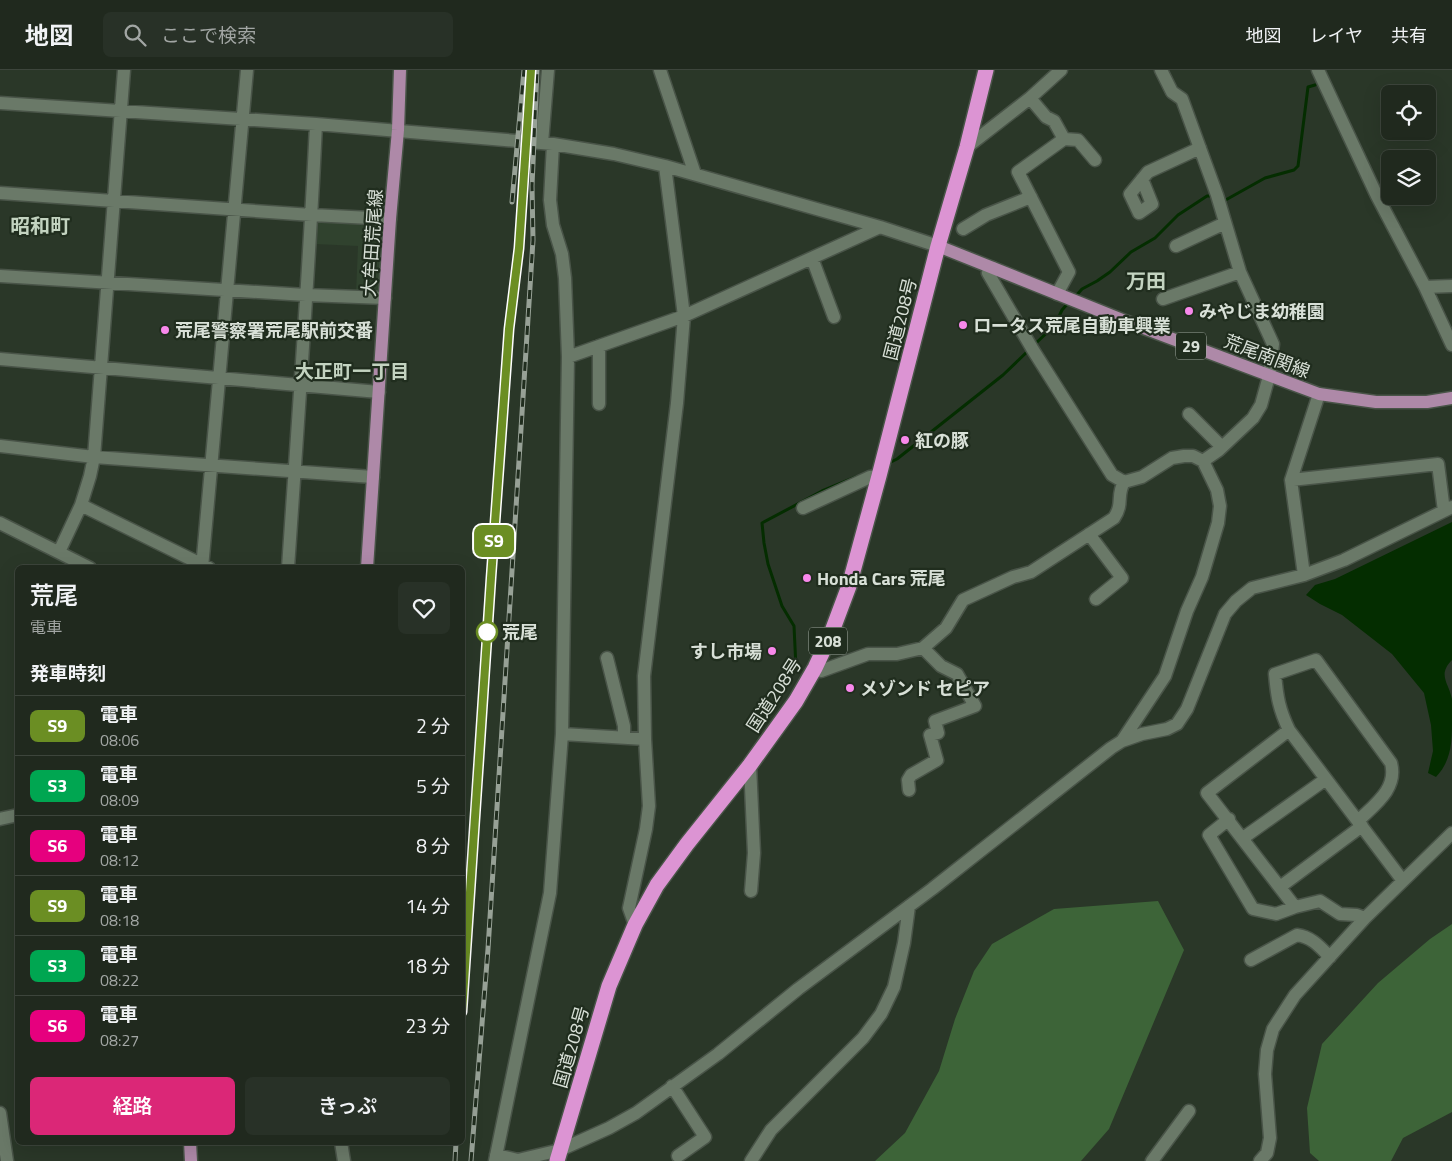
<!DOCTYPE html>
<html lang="ja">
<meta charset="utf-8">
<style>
body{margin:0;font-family:"Titillium Web","Noto Sans JP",sans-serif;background:#283127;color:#f1f3f6;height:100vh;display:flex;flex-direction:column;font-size:19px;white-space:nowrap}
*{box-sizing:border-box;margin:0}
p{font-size:16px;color:#a2a6a4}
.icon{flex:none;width:28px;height:28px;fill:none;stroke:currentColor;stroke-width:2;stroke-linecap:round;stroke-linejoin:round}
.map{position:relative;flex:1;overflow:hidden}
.panel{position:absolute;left:15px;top:495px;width:450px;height:580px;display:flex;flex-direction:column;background:#20291e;border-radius:8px;box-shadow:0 5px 20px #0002,0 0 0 1px #3d453c}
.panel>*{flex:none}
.badge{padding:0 10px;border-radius:8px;font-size:18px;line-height:32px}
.buttons{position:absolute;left:1381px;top:15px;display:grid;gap:10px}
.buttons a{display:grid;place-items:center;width:55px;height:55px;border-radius:8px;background:#20291e;box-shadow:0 5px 20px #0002,0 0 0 1px #3d453c;font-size:25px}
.map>.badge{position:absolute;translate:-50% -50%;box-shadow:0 0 0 2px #fff}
h2{padding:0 15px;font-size:19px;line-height:45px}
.round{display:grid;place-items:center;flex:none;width:52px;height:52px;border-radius:8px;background:#283127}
.head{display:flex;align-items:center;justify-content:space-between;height:85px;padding:0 15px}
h1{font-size:24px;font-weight:600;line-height:38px}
.action{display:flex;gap:10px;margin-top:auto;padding:10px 15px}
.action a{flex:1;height:58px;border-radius:8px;background:#db2777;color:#fff;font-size:20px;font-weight:600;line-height:58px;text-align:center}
.action a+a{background:#283127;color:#f1f3f6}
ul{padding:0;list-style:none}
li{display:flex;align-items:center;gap:15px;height:60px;padding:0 15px;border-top:1px solid #3d453c}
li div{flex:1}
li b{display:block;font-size:19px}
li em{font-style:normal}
li .badge{min-width:55px;font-weight:700;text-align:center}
header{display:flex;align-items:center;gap:30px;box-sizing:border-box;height:70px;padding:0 25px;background:#20291e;border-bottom:1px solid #3d453c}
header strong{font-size:24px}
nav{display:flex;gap:28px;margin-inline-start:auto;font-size:18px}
.search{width:350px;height:45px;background:#283127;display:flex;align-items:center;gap:12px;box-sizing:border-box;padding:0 18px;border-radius:8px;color:#a2a6a4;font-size:19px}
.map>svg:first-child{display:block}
</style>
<header>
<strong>地図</strong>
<div class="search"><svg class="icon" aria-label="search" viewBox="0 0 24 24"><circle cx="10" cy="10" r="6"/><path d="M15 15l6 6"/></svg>ここで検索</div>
<nav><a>地図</a><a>レイヤ</a><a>共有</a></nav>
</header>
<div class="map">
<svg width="1452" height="1091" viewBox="0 0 1452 1091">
<rect width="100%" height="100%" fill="#2a3728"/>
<path fill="#30422e" d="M316,149L387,152L382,224L356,223L358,176L315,174Z"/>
<path fill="#3d6438" d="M1158,831L1184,880L1109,1059L1081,1091H875L905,1063L939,1001L955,949L974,901L992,874L1054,839Z
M1452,854V1042L1403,1068L1391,1091H1319L1310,1083L1307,1038L1322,974L1378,913L1430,869Z"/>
<path fill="#042d00" d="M1452,452V590C1437,605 1449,613 1452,629C1452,635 1452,643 1452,649C1452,671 1452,690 1436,707L1428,703L1433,681L1431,655L1424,623L1392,584L1342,545L1320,534L1306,525L1315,515L1335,509Z"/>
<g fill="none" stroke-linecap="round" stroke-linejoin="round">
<path stroke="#042d00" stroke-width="3" d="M1222,132L1265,108L1294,100L1298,96L1308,17L1315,15
M1074,228L1082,219L1097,211L1110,202L1131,182L1155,168L1178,145L1207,126H1211L1213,128
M1034,275L1055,255L1062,240L1069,232
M887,394L897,389L1003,305L1030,279
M778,612L793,603L796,598L794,556L782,536L768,494L764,473L762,453L822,421L856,407"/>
<defs>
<path id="minor" d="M660,0L695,104
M1161,0L1172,22L1182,29L1217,125L1240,202L1273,274L1269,306L1261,335L1253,348L1219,380L1203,391
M1318,0L1377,126L1425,217L1452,275
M1030,28L1046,47L1054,51L1064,69L1078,70L1095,90
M0,33L316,54L553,74L614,84L665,96L880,157L938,176
M542,73L548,0
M967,77L1030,28L1061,0
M1142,109L1152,134L1139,143L1130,124L1148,102L1200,78
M0,123L312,145L390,149
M963,159L986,145L1031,127
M1176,176L1225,153
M812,188L834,247
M0,206L306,225L385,228
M1425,217L1452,216
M1057,224L1069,202L1018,102L1064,69
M1163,229L1240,202
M599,276V334
M568,287L684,246L880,157
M0,289L379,322
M1189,344L1222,377
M0,376L94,387L373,407
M1291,410L1438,394L1444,441
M81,435L209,498
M803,438L870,407L879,406
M0,453L90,498
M1089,464L1122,508L1096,529
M59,482L81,435L90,406L94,387L124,0
M202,498L247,0
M288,498C298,350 309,202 316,54
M1304,505L1291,410L1319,324
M607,588L624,656V668
M815,598L821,601L868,584H897L923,578L946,558L963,530L1013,507L1031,502L1114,448C1124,433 1116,426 1124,412L1112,405L1033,280L988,203L993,198
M1289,660L1207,723L1295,837
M562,664L645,669
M1122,671L1165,606L1187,541L1202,507L1218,453L1220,436L1217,420L1203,391L1193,386H1184L1172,388L1142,407L1124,412
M750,695L754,783L751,821
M909,720L908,710L911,705L937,690L930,665L938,663L935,651L975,636L957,604L941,596L923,578
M0,749L18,745
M1229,749L1209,765L1253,839L1276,844L1295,837L1320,831L1340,844L1357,845L1365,848
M1358,751C1374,735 1398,719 1391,693L1316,590L1275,604C1277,627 1279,639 1289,660L1403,811
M1243,768L1326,709
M1280,817L1362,756
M635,855L629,838L646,759L649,736L645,669L644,606L677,333L684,246L665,96
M1251,890L1297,865C1312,867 1320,877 1330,887
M672,1016L705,1067L678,1086
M0,1043L7,1091
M341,1072L344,1091
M496,1085L518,1090L560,1080L609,1058L636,1043L718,984L798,919L932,819L1111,678L1122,671L1142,664L1167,659L1177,654L1187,639L1225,544L1236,531L1252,518L1304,505L1344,490L1452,437
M495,1091L550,823L562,664L568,287L565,208L562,184L553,155L550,130L553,74
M751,1091L771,1060L863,968L881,944L894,917L904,873L909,836
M1152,1091L1189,1041
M1260,1091L1267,1083L1270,1068L1265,1004L1267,980L1273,959L1295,925L1365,848L1452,763"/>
<path id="major" d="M938,176L1125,251L1319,324L1376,332H1427L1452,328
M367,498L390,149L398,60L400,0
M190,1072L191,1091"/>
<path id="highway" d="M557,1091L609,916L635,855L657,815L687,774L750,695L796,631L815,598L831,564L849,516L879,406L938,176L967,77L986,0"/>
</defs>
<use href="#minor" stroke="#495448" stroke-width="15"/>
<use href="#major" stroke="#495448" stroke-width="15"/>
<use href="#highway" stroke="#495448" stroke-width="18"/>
<use href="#minor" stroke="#6a7968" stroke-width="12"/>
<use href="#major" stroke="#ae89a8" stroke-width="12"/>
<use href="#highway" stroke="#dc94d3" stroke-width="15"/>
<defs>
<path id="rail" d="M512,132L524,0
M462,942L487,566L509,259L519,178L528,40
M455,1091L456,1072
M471,1091L488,879L533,170L532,116L537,0"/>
</defs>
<use href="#rail" stroke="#97a196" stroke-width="5"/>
<use href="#rail" stroke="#202d1e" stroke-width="3" stroke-dasharray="9" stroke-linecap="butt"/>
</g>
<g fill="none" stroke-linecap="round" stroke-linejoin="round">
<defs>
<path id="line" d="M462,942L491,508L509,259L519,178L531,0"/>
</defs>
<use href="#line" stroke="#fff" stroke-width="11"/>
<use href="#line" stroke="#6b8e23" stroke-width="8"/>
</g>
<g fill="#f888eb" stroke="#202d1e" stroke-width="2">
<circle cx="1189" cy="241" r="5"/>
<circle cx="963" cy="255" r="5"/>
<circle cx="165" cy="260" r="5"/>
<circle cx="905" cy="370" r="5"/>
<circle cx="807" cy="508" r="5"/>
<circle cx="772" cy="581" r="5"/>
<circle cx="850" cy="618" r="5"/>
</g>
<circle fill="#fff" stroke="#6b8e23" stroke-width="2.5" cx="487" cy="562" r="10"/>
<g text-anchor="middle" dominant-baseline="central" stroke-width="4.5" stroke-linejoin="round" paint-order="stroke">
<g fill="#202d1e" stroke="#a1aaa0" stroke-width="1">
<rect x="1176" y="262.5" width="30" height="27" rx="4"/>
<rect x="809" y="557.5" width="38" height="27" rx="4"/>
</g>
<g font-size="16" font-weight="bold" fill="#d8e0d7">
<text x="1191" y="276">29</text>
<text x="828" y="571">208</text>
</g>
<g font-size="18" fill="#d8e0d7" stroke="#202d1e">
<text transform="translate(372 173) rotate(-86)">大牟田荒尾線</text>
<text transform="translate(900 249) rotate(-76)">国道208号</text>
<text transform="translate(1267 286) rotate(21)">荒尾南関線</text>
<text transform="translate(774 625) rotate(-57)">国道208号</text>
<text transform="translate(571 977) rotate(-74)">国道208号</text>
</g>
<g font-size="18" font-weight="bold" fill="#d8e0d7" stroke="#202d1e" text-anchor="start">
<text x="1199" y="241">みやじま幼稚園</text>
<text x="973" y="255">ロータス荒尾自動車興業</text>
<text x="175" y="260">荒尾警察署荒尾駅前交番</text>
<text x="915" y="370">紅の豚</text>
<text x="817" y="508">Honda Cars 荒尾</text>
<text x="762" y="581" text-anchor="end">すし市場</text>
<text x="860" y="618">メゾンド セピア</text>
</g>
<g font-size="18" font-weight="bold" fill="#d8e0d7" stroke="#202d1e" text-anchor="start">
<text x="502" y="562">荒尾</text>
</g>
<g font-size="19" font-weight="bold" fill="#c3d3c0" stroke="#202d1e">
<text x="352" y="300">大正町一丁目</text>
</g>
<g font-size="20" font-weight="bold" fill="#c3d3c0" stroke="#202d1e">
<text x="40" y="155">昭和町</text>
<text x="1146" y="210">万田</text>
</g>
</g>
</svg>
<div class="buttons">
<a><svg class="icon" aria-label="locate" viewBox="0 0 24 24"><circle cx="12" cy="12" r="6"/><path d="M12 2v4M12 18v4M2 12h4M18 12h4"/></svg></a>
<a><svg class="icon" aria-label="layers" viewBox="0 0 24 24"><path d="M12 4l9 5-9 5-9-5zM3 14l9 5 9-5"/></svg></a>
</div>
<b class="badge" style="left:494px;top:471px;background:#6b8e23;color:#fff">S9</b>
<section class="panel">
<div class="head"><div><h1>荒尾</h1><p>電車</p></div><a class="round"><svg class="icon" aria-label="heart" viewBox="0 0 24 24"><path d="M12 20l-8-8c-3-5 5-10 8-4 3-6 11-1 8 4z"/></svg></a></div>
<h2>発車時刻</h2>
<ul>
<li><span class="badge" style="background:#6b8e23;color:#fff">S9</span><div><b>電車</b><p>08:06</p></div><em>2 分</em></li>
<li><span class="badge" style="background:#00a651;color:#fff">S3</span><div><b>電車</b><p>08:09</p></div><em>5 分</em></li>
<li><span class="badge" style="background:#e6007e;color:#fff">S6</span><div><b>電車</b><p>08:12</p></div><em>8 分</em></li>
<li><span class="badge" style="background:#6b8e23;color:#fff">S9</span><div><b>電車</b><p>08:18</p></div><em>14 分</em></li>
<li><span class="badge" style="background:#00a651;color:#fff">S3</span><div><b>電車</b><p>08:22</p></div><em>18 分</em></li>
<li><span class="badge" style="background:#e6007e;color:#fff">S6</span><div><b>電車</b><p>08:27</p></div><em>23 分</em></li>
</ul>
<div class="action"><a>経路</a><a>きっぷ</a></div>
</section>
</div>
